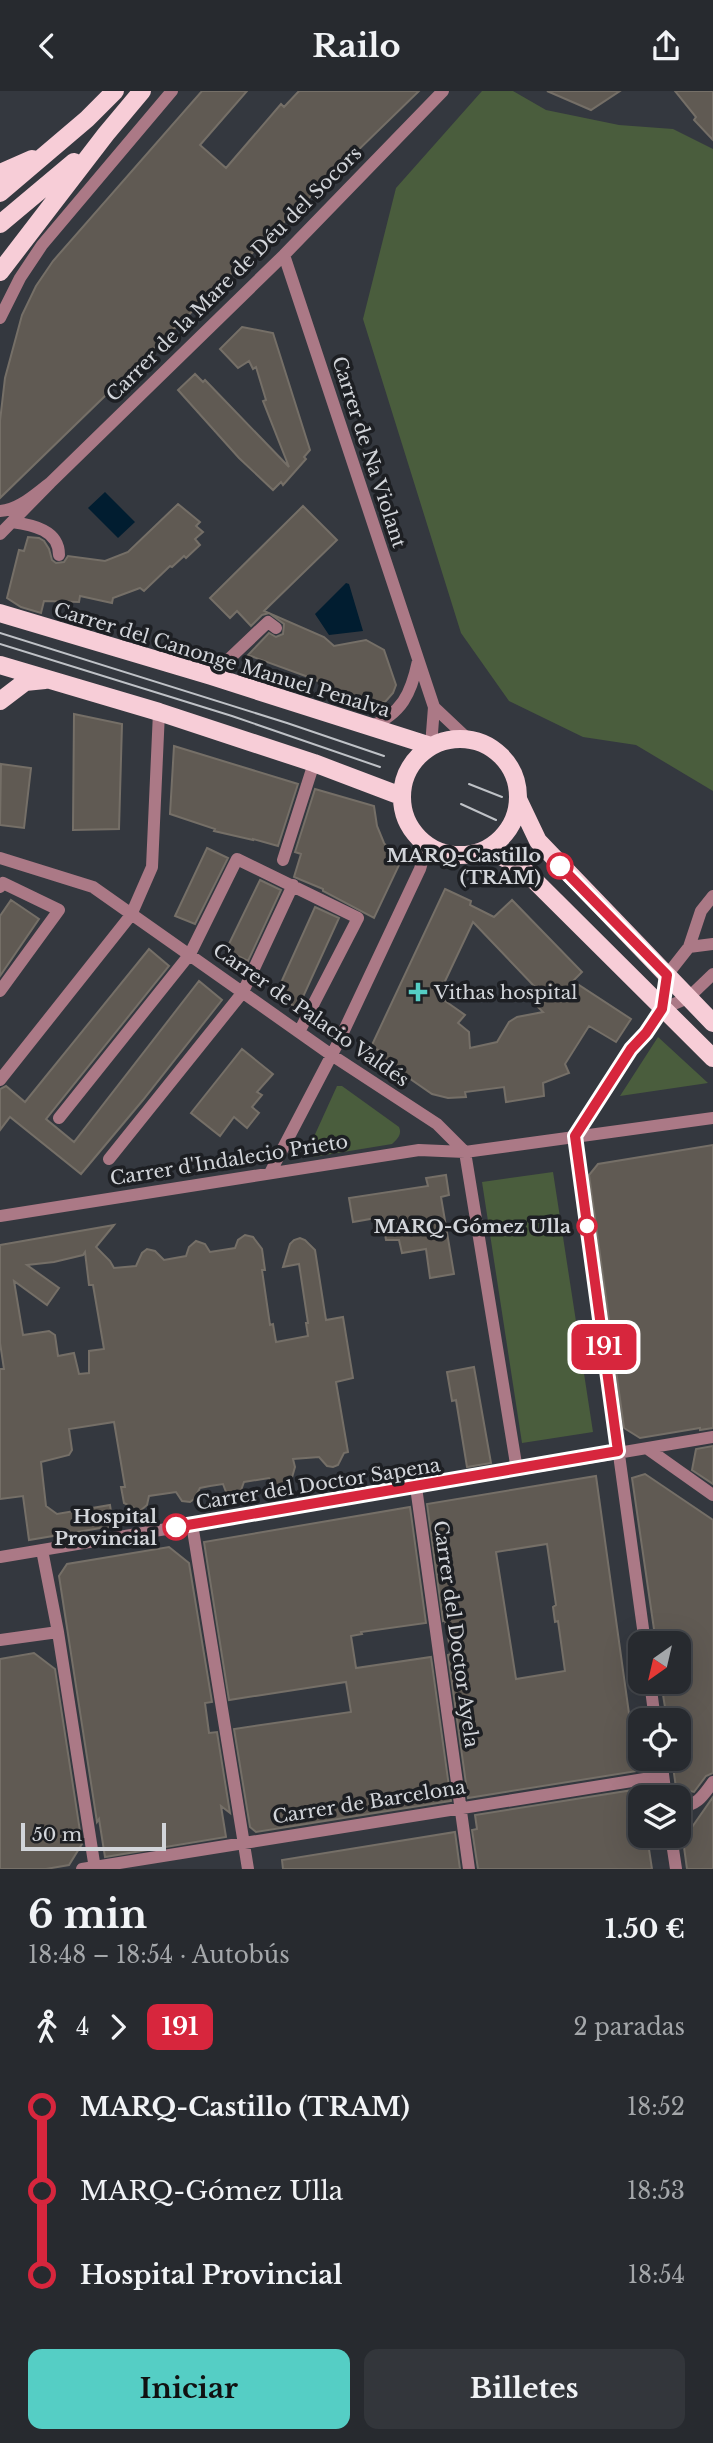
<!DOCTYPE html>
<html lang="es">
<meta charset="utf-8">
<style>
body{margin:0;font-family:"Libre Baskerville",serif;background:#33363b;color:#f1f3f6;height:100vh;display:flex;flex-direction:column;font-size:26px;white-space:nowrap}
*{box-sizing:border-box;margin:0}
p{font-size:23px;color:#a4a7aa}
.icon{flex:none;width:38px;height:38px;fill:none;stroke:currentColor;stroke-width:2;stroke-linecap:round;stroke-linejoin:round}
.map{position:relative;height:1778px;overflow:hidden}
.drawer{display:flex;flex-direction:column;background:#272a2f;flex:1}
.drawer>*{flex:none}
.badge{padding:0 14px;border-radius:10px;font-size:24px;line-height:46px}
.needle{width:46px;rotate:214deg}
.controls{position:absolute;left:628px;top:1540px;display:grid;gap:14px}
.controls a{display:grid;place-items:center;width:63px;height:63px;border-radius:14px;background:#272a2f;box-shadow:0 7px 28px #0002,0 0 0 2px #43464b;font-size:35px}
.scale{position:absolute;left:21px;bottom:18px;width:145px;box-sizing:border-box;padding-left:7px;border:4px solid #d2d5da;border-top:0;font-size:19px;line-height:24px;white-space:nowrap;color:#d2d5da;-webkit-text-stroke:5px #1d1f23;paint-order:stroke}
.map>.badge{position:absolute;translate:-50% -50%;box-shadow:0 0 0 4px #fff}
.legs{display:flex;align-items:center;gap:10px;height:77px;padding:0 28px;font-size:23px}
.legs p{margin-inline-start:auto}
.headline{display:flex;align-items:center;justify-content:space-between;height:119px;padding:0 28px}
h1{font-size:38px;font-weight:800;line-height:52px}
.action{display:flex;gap:14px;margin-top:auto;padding:14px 28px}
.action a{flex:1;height:80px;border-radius:14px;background:#55cec5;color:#111;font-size:28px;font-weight:800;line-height:80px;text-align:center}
.action a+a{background:#33363b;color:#f1f3f6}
ul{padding:0 28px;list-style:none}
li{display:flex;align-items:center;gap:24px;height:84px;font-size:26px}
li i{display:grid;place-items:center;width:10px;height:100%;margin:0 9px;background:currentColor}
li i::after{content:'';width:18px;height:18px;margin:-9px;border:5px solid;border-radius:50%;background:#272a2f}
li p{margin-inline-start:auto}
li:first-child i{background:linear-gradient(#0000 50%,currentColor 0)}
li:last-child i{background:linear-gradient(currentColor 50%,#0000 0)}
header{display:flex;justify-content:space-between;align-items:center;height:91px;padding:0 28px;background:#272a2f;font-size:32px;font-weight:800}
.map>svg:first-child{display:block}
</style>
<header><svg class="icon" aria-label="back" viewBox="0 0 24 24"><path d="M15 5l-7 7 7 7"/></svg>Railo<svg class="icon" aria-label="share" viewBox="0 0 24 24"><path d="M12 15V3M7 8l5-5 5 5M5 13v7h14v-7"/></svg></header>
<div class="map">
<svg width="713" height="1778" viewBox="0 0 713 1778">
<rect width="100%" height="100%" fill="#34383f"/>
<path fill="#4a5d3d" d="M482,0H513L546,19L619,34L673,38L713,58V700L636,654L583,646L509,610L461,542L363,228L396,97Z
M658,946L708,992L620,1005Z
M337,995H342L399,1036C402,1043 398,1048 392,1053L313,1066L307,1061Z
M553,1081L593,1341L522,1352L482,1091Z"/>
<path fill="#011d30" d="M105,401L135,431L118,447L88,417Z
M346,492L349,493L363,540L329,544L315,523Z"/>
<path fill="#605a53" stroke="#756f67" stroke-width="2" fill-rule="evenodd" d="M202,0H247L200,54L226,77L281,13L284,16L299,0H419L0,407V330L5,287L22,224L36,195L53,170Z
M547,0H620L591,19Z
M675,0H713V49L694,29L696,26Z
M242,236L273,242L310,359L304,366L306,368L283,394L281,391L273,399L239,367L178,299L195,283L203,291L205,289L289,376L263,310L266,309L256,276L253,278L249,270L238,277L220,258Z
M178,413L200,431L196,435L203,441L195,448L200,454L186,467L184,465L172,476L170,475L144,500L140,497L113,507L112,512L80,505L79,511L44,510L41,522L21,516L7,507L19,459L24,460L28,446L39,447L44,450L49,458L52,469L56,472L64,471L68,465L105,470L128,461Z
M303,415L337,449L264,520L324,546L334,555L366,549L384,559L396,594L393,602L385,611L372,614L311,587L248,564L269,542L276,546L283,543L284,533L269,522L262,524L251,535L237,520L230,527L210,507Z
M74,623L122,633L119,738L73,739Z
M174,655L298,693L278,755L253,748V749L214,740L215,738L170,723Z
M1,673L31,677L24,737L0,734Z
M315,698L374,715L377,735L384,752L400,772L374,827L323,800V798L294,786L301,763L295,761Z
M207,757L228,767L195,833L175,825Z
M260,789L281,799L248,870L226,859Z
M445,798L471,810L470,814L494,826L512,809L582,881L573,890L631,928L616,951L589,935L565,973L569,982L543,992L544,1005L506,1011L504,996L465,1001L466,1006L448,1007L432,1003L383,969L387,963L371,956ZM473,831L535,896L527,905L543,921L517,926L509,931L497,951L470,957L469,941L458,932L465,924L438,905Z
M11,809L39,828L0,885V825Z
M315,816L339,827L298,917L275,905Z
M149,858L169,875L46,1028L74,1051L199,890L222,909L143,1009L81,1083L10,1026L0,1039V998L6,995L25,1011Z
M242,958L273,983L257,1001L262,1004L252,1016L259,1022L247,1037L234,1026L220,1045L191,1022Z
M713,1054V1337L700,1339V1337L640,1347L624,1337L589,1084L598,1073Z
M446,1084L449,1104L441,1106L454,1183L430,1187L426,1158L402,1162L399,1149H386L382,1126L353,1131L349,1107L428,1095L426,1087Z
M114,1134L96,1156L110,1170L114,1177L136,1175L142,1162L147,1158L155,1160L164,1169L186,1165L189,1156L196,1150L205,1153L210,1161L235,1157L238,1149L245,1144L253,1146L262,1158L265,1179H262L270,1234L273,1233L276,1251L308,1245L306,1232H308L299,1173L283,1176L290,1153L294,1149L300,1147L305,1149L315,1159L326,1229L343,1226L353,1287L336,1291L348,1361L344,1362L338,1374L333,1376L327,1375L319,1366L293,1368L295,1376L291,1390L285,1397L275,1395L269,1387L244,1391L240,1402L233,1404L226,1401L223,1393L210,1395L200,1397L194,1408L190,1411L182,1410L176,1401L149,1405L147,1414L140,1420L124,1412L121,1396H125L114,1331L69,1338L72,1359L69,1364L41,1371L46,1415L57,1423L110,1414L113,1435L29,1449L23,1405L0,1408V1278H4L0,1252V1154ZM85,1161L89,1194H93L104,1258L89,1260V1282L79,1283L74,1262L58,1265L55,1244L49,1240L23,1244L14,1190L47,1214L59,1197L27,1174L54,1171L83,1164Z
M474,1276L491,1372L467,1376L456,1309L452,1310L447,1281Z
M713,1355V1393L692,1379L696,1358Z
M645,1383L713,1429V1682L706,1685L694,1701L676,1697L672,1668H679V1629H667L661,1591H679V1552H656L632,1387Z
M596,1385L637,1680L468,1707L448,1564L451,1563L445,1529L443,1530L427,1413ZM547,1453L556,1514L553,1516L555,1531L558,1530L565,1580L516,1588L496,1461Z
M410,1416L426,1532L361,1541L362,1543L351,1545L356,1577L431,1566L451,1710L256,1741L250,1736L234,1638L351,1621L346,1591L229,1609L204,1451Z
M169,1456L189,1472L212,1611L205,1612L209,1642L217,1641L230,1722L221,1715L226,1746L105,1766L99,1728L97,1731L59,1485L67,1473Z
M34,1562L55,1578L82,1753L69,1774L46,1778H0V1568Z
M639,1698L640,1745H647L652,1778H478L472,1739L477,1738L475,1724Z
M713,1706V1778H687L683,1749Z
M455,1741L460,1778H283L282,1769Z"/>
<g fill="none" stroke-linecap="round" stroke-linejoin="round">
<path stroke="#ab7986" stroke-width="12" d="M284,164L434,616L431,655
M0,227L20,187L42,154L172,0
M50,392L284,164L443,0
M0,420C19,419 35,403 50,392L0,443
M12,431C33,434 59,439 59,464
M211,585L268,531L276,537
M434,616L469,649
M370,636C402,622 411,603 418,570
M0,767L93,796L330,963L437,1033L465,1061
M283,769L314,672
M0,796L3,792L59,819L0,900
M689,856L713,853
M662,918L688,907L713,883
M0,989L131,824L152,776L159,621
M59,1027L190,863L237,768L358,827L299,941
M575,1045L645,1552
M575,1045L631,958L646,942L662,918L667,884L689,856L701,820L713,805
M465,1061L517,1379
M109,1068L243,901L293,794
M270,1082L339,950L420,778L427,754
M0,1125L419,1059L465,1061L713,1027
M648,1358L713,1404
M416,1396L469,1778
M192,1433L248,1778
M42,1459L58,1541L95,1778
M0,1466L713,1346
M0,1549L58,1541
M650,1591L655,1629
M661,1668L666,1706
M679,1716C697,1715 703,1705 713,1691
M671,1745L676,1778
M82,1778L663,1685"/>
<path stroke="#f7cdd7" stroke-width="18" d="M0,82L32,68
M0,102L87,28L115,0
M0,133L74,71
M0,181L106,43L142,0
M0,522L211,585L431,655
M0,574L159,621L314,672L401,705
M0,610L25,591L45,589
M402 706a58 58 0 1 1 116 0a58 58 0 1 1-116 0Z
M518,708L538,750L713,932
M487,758L520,775L713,967"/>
<path stroke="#bfc2c7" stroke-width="2" d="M0,542L287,632L384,665
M0,553L232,625L380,676
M469,693L502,706
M461,713L496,729"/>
</g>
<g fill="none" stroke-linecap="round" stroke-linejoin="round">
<defs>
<path id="line-1" d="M176,1436L618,1360L575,1045L631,958L646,942L662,918L667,884L560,775"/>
</defs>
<use href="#line-1" stroke="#fff" stroke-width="16"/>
<use href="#line-1" stroke="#d7263d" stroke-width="10"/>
</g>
<g fill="#fff" stroke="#d7263d" stroke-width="3.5">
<circle cx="560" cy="775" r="12"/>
<circle cx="587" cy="1135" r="9"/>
<circle cx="176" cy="1436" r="12"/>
</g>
<path fill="#55cec5" stroke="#1d1f23" stroke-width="2.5" d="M414.5 890.5h7v7h7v7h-7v7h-7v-7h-7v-7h7z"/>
<g text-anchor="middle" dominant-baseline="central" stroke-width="7" stroke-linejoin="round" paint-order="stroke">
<g font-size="19" fill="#d2d5da" stroke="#1d1f23">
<text transform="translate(234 183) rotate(-45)">Carrer de la Mare de Déu del Socors</text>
<text transform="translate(369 361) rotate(72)">Carrer de Na Violant</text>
<text transform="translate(222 569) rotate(17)">Carrer del Canonge Manuel Penalva</text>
<text transform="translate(311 924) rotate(35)">Carrer de Palacio Valdés</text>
<text transform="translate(229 1069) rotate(-9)">Carrer d'Indalecio Prieto</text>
<text transform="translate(318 1393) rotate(-9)">Carrer del Doctor Sapena</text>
<text transform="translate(456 1543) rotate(82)">Carrer del Doctor Ayela</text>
<text transform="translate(369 1711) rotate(-9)">Carrer de Barcelona</text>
</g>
<g font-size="19" font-weight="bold" fill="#d2d5da" stroke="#1d1f23" text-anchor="end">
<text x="541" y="764">MARQ-Castillo<tspan x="541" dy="22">(TRAM)</tspan></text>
<text x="571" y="1135">MARQ-Gómez Ulla</text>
<text x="157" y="1425">Hospital<tspan x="157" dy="22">Provincial</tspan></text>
</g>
<g font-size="19" fill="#d2d5da" stroke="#1d1f23" text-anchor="start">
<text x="434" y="901">Vithas hospital</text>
</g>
</g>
</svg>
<div class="controls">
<a><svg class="needle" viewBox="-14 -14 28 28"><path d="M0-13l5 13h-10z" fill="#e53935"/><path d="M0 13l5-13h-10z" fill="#a4a7aa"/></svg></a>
<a><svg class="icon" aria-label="locate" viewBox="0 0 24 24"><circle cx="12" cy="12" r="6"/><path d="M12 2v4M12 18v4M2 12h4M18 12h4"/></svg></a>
<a><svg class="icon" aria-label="layers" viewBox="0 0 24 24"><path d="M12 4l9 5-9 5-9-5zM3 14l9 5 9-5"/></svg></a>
</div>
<div class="scale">50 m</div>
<b class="badge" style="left:604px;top:1256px;background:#d7263d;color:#fff">191</b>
</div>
<section class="drawer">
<div class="headline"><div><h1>6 min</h1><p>18:48 – 18:54 · Autobús</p></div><b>1.50 €</b></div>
<div class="legs"><svg class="icon" aria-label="walk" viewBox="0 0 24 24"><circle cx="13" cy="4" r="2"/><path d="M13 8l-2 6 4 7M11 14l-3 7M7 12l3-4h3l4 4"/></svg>4<svg class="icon" aria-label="forward" viewBox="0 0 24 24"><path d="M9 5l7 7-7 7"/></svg><b class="badge" style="background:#d7263d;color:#fff">191</b><p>2 paradas</p></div>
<ul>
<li><i style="color:#d7263d"></i><b>MARQ-Castillo (TRAM)</b><p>18:52</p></li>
<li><i style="color:#d7263d"></i><span>MARQ-Gómez Ulla</span><p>18:53</p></li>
<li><i style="color:#d7263d"></i><b>Hospital Provincial</b><p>18:54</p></li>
</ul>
<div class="action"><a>Iniciar</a><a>Billetes</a></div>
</section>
